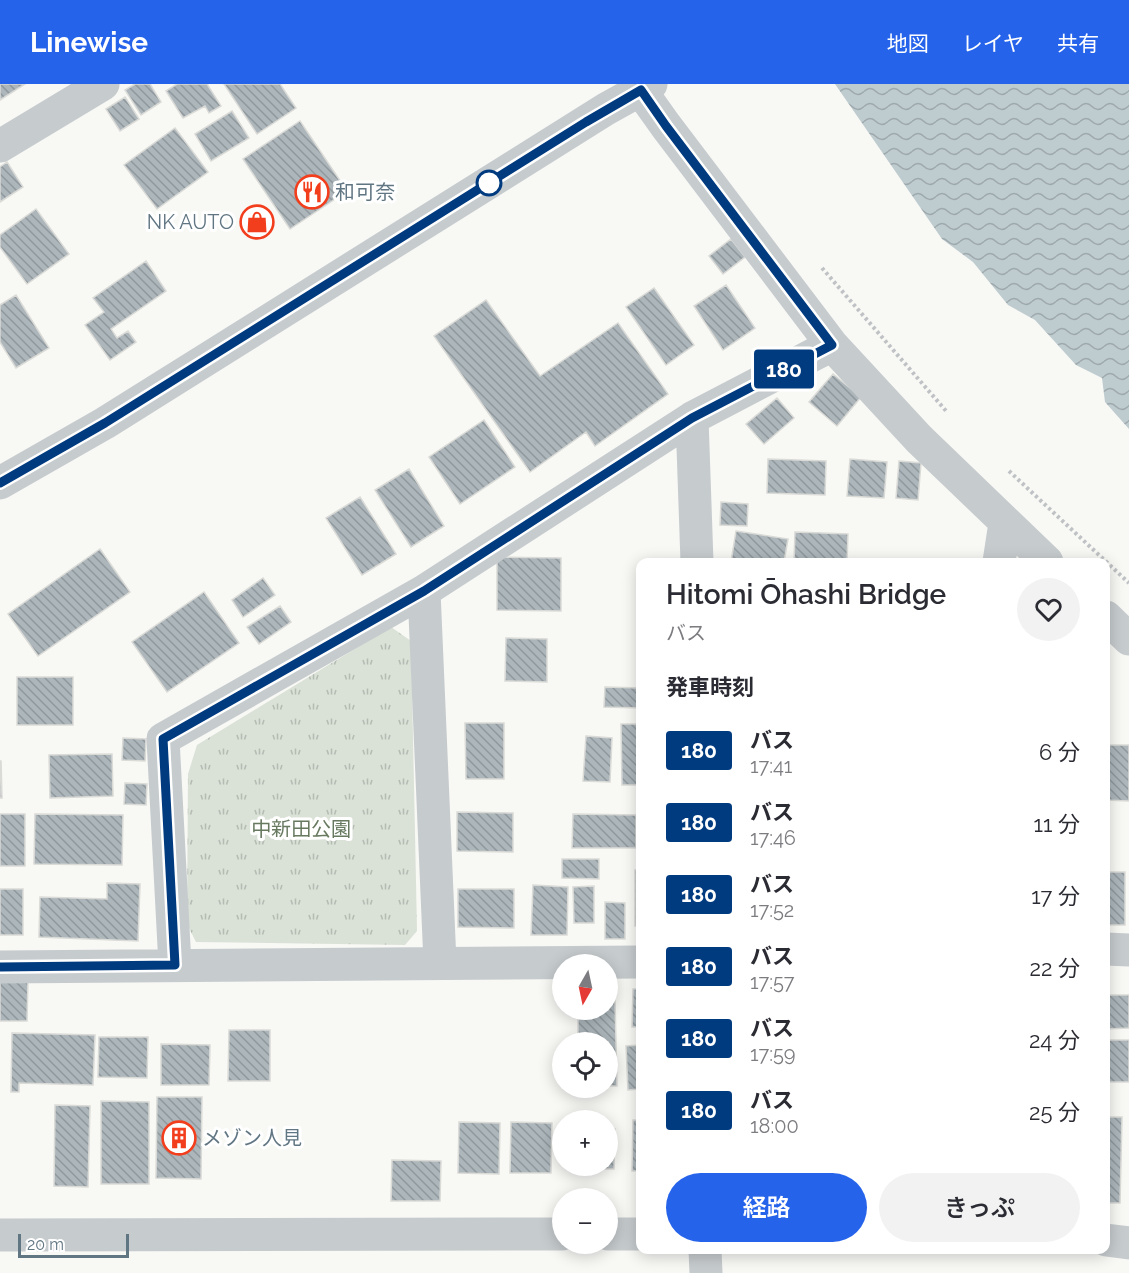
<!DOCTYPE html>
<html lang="ja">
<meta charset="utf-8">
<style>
body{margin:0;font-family:Raleway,"Noto Sans JP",sans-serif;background:#f2f2f3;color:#2b2b33;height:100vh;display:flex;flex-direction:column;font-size:22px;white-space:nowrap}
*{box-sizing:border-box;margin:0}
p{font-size:20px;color:#7c7c81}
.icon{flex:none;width:33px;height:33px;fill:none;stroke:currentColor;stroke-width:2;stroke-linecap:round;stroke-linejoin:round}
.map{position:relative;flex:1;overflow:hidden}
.drawer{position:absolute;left:636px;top:474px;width:474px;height:696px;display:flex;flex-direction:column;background:#fff;border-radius:12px;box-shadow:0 3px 15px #0003}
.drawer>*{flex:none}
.badge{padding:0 12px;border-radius:4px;font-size:21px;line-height:39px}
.needle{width:39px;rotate:189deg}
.fabs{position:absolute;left:552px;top:870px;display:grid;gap:12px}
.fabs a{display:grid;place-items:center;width:66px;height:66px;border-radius:50%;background:#fff;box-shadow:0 3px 15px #0003;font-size:30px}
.scale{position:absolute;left:18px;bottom:15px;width:111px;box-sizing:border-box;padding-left:6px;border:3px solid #617683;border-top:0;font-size:16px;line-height:21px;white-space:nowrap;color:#617683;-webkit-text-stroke:4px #fff;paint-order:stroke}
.map>.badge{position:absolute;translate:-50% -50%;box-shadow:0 0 0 3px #fff}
h2{padding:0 30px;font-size:22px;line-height:54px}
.round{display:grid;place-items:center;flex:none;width:63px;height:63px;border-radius:32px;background:#f2f2f3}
.overview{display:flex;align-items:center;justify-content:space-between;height:102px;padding:0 30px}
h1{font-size:28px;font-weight:600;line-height:45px}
.action{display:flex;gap:12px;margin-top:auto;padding:12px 30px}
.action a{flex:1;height:69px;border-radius:36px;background:#2563eb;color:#fff;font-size:24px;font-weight:600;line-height:69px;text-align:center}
.action a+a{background:#f2f2f3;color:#2b2b33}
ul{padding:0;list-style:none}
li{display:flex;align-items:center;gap:18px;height:72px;padding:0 30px}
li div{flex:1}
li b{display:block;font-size:22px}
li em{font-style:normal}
li .badge{min-width:66px;font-weight:700;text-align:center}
header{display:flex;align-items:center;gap:36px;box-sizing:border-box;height:84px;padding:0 30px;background:#2563eb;color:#fff}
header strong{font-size:28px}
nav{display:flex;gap:33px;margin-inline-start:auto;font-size:21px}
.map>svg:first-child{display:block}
</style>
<header>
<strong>Linewise</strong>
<nav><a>地図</a><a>レイヤ</a><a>共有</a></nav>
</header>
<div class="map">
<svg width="1129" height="1189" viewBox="0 0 1129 1189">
<defs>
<pattern id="park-tufts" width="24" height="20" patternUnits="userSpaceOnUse" patternTransform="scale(1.5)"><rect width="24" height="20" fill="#dae1d6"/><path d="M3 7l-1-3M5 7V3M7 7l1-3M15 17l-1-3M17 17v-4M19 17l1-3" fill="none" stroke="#b4bbb3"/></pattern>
<pattern id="water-waves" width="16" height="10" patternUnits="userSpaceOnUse" patternTransform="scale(1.5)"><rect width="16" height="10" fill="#becbcf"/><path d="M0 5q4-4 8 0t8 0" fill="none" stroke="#9ea9ad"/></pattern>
<pattern id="building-back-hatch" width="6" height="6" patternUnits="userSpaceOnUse" patternTransform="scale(1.5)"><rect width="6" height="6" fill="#acb6bb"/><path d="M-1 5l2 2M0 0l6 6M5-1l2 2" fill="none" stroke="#8f999d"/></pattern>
</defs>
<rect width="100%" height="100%" fill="#f8f8f5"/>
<path fill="url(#park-tufts)" d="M391,543L411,557L417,847L405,861L196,858L187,840L188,690L197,661Z"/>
<path fill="url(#water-waves)" d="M835,0H1129V345L1105,318L1102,294L1076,281L1035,236L1008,221L973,178L942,155Z"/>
<path fill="url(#building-back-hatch)" stroke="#dadad7" stroke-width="1.5" d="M0,0H25L0,16Z
M135,0H150L161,18L141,31L125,6Z
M177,0H207L221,22L209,29L205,22L183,34L166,7Z
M224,0H280L296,24L257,50Z
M125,13L139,35L120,47L106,25Z
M232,27L249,54L211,77L195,50Z
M300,37L347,107L290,145L243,75Z
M175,44L208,88L157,125L124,81Z
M7,78L23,103L0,118V83Z
M36,125L69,170L27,200L0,163V151Z
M731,155L745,173L723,190L709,172Z
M146,177L166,207L111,245L117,254L128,247L136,258L110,276L85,241L104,228L93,214Z
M726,201L755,244L723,266L694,222Z
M654,204L694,261L666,281L626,223Z
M16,211L49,264L16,284L0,258V221Z
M486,216L540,292L618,239L668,310L595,362L586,348L530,388L434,252Z
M833,290L861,313L837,342L809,318Z
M777,314L794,334L764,360L746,340Z
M484,336L515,383L460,420L429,373Z
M768,375L826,377L825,411L767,409Z
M850,375L887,378L884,414L847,412Z
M899,377L921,379L918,416L896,414Z
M409,385L444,442L411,463L375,406Z
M360,413L396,470L362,491L326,434Z
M721,418L748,420L747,442L720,441Z
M736,447L788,455L784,478H731Z
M795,448L848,450L847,478H794Z
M100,465L130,508L38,572L8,530Z
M497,473L561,474V527L497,526Z
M263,494L275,511L243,533L232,516Z
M204,508L239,559L167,608L132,558Z
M280,522L291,538L259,560L247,543Z
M506,554L547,555V598L505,597Z
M17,593H73V641H17Z
M605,603L640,604V624L604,623Z
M465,639H504V695H466Z
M621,640H640V701H622Z
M586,652L612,654L610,698L583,697Z
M123,654L146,655L145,677L122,676Z
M1106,661H1129V717L1106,716Z
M112,670L113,712L50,714L49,671Z
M0,677H1L2,714H0Z
M125,699L147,700L146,721L124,720Z
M457,728L513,729V768L457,767Z
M0,730H25V782H0Z
M35,730L123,731L122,781L34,780Z
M573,730L636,731V764H572Z
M562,775H599V795L562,794Z
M635,786H640V842H635Z
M1106,788H1125V841H1106Z
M107,799L140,800L138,857L39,853L40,813L107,815Z
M533,801L568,803L567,851H531Z
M594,802V839H574L573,803Z
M0,805H23V851H0Z
M458,805H514V844L458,843Z
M605,818L625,819V855H605Z
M0,895L28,896L27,937H0Z
M633,905H640V943H632Z
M1106,911H1129V944L1106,945Z
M608,915H615L617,1002H608V958H578V926H608Z
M229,946H270V997H228Z
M12,949L95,951L93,1001L19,999V1008H11Z
M99,953H148L147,994L98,993Z
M1106,956H1129V998H1106Z
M161,960L210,961L209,1001H161Z
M640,961V1005L628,1006L626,962Z
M157,1013H202L201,1095L156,1094Z
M101,1017L149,1018V1100H101Z
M55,1021L90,1022L88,1103L54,1102Z
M1106,1033H1122L1120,1119H1106Z
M633,1036H640V1087H632Z
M459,1038L500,1039L499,1090L458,1089Z
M511,1038L552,1039L551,1089H510Z
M608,1045H615L614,1085H566V1082H608Z
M392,1076L441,1077L440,1117H391Z"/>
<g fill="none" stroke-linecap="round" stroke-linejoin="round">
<path stroke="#bfc2c4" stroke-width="4" stroke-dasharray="3 3" stroke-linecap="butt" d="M822,184L947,328
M1009,387L1129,499"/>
<path stroke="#c6cbce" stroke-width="33" d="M636,0L666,42L832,261L919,355L1047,478
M0,62L103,0
M692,334L697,478
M0,399L105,339L606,25L651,0
M999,478L1005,439
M424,507L440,879
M1106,533L1129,555
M1106,865L1129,866
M175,881L163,655L424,507L692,334L832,261
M0,883L640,878
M608,1150H640
M0,1151L562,1150
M1106,1156L1129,1159
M705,1166L706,1189"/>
</g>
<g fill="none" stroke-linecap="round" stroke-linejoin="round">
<defs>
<path id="line" d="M0,399L105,339L586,38L641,6L666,42L832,261L692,334L424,507L163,655L175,881L0,883"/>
</defs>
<use href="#line" stroke="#fff" stroke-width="14"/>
<use href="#line" stroke="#003b80" stroke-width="9"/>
</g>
<defs>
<symbol id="restaurant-ring" viewBox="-11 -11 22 22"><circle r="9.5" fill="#fff" stroke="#f23e1c" stroke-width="1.5"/><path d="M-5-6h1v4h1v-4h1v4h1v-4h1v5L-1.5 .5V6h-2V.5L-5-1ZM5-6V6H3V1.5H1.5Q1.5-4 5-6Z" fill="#f23e1c"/></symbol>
<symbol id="shop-ring" viewBox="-11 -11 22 22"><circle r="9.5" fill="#fff" stroke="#f23e1c" stroke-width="1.5"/><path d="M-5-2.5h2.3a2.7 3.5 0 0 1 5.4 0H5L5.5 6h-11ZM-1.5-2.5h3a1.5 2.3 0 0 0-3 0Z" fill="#f23e1c"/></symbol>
<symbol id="building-ring" viewBox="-11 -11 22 22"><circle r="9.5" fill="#fff" stroke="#f23e1c" stroke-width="1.5"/><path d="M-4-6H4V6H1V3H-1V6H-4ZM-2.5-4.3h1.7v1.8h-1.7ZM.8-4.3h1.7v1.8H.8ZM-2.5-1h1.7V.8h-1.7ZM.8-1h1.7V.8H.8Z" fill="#f23e1c"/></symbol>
</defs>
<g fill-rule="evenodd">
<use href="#restaurant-ring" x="293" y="89" width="38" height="38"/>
<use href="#shop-ring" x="238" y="119" width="38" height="38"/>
<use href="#building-ring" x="160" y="1035" width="38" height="38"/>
</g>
<circle fill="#fff" stroke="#003b80" stroke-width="3" cx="489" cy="99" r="12"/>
<g text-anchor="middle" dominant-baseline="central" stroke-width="6" stroke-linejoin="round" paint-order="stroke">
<g font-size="20" fill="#617683" stroke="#fff" text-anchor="start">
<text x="335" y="108">和可奈</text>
<text x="234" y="138" text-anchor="end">NK AUTO</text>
<text x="202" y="1054">メゾン人見</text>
</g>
<g font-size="20" fill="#677a60" stroke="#fff">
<text x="301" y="745">中新田公園</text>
</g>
</g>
</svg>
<div class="fabs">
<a><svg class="needle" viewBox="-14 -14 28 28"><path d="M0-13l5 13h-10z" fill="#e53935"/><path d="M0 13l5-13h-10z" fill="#7c7c81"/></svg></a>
<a><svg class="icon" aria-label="locate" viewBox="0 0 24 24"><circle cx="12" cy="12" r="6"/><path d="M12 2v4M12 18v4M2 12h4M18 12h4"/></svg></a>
<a>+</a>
<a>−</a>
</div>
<div class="scale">20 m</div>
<b class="badge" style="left:784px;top:285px;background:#003b80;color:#fff">180</b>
<section class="drawer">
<div class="overview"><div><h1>Hitomi Ōhashi Bridge</h1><p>バス</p></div><a class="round"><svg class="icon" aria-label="heart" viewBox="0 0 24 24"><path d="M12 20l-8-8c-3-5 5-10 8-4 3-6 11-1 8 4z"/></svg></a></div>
<h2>発車時刻</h2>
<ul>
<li><span class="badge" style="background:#003b80;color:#fff">180</span><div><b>バス</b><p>17:41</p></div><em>6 分</em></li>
<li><span class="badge" style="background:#003b80;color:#fff">180</span><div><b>バス</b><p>17:46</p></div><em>11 分</em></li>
<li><span class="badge" style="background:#003b80;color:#fff">180</span><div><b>バス</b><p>17:52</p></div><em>17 分</em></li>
<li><span class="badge" style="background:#003b80;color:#fff">180</span><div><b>バス</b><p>17:57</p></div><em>22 分</em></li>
<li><span class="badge" style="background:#003b80;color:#fff">180</span><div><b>バス</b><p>17:59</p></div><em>24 分</em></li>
<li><span class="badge" style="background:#003b80;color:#fff">180</span><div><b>バス</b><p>18:00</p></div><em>25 分</em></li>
</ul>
<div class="action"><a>経路</a><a>きっぷ</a></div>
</section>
</div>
